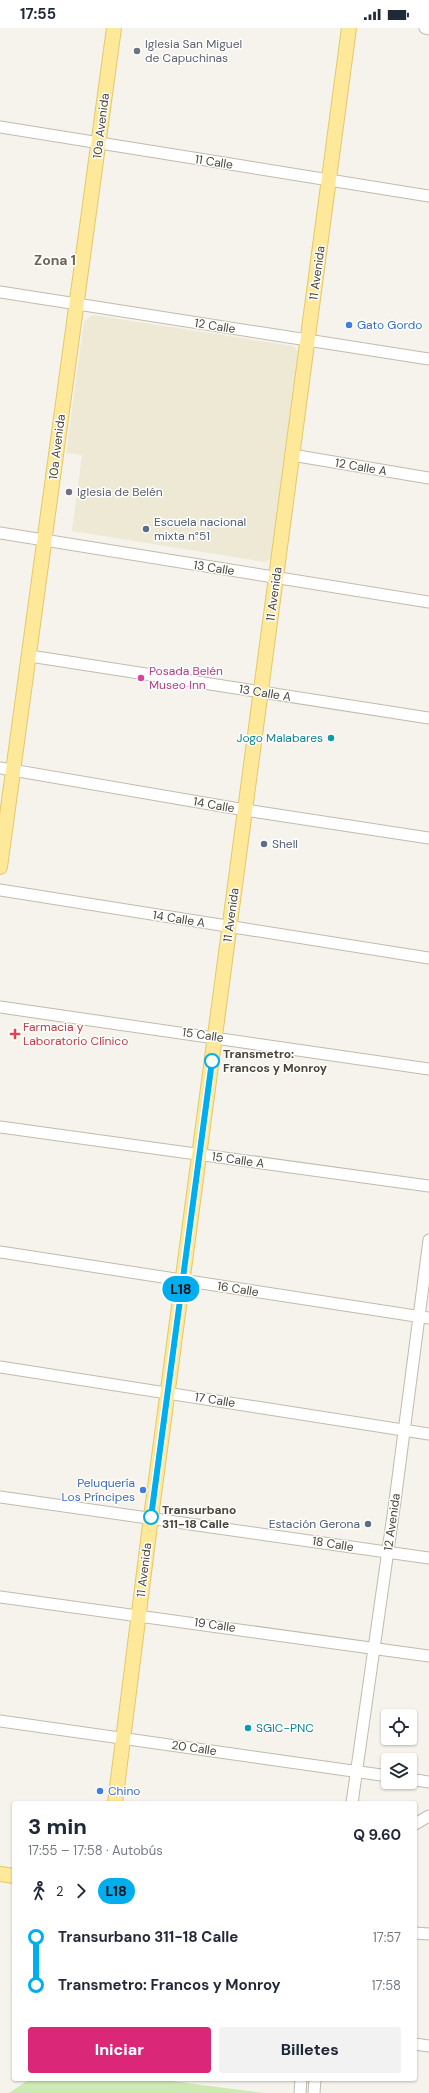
<!DOCTYPE html>
<html lang="es">
<meta charset="utf-8">
<style>
body{margin:0;font-family:"DM Sans",sans-serif;background:#f2f2f3;color:#1f2937;height:100vh;display:flex;flex-direction:column;font-size:15px;white-space:nowrap}
*{box-sizing:border-box;margin:0}
p{font-size:13px;color:#747a83}
.icon{flex:none;width:22px;height:22px;fill:none;stroke:currentColor;stroke-width:2;stroke-linecap:round;stroke-linejoin:round}
.map{position:relative;flex:1;overflow:hidden}
.panel{position:absolute;left:12px;top:1773px;width:405px;height:280px;display:flex;flex-direction:column;background:#fff;border-radius:4px;box-shadow:0 1px 3px #0004}
.panel>*{flex:none}
.badge{padding:0 8px;border-radius:13px;font-size:14px;line-height:26px}
.fabs{position:absolute;left:381px;top:1681px;display:grid;gap:8px}
.fabs a{display:grid;place-items:center;width:36px;height:36px;border-radius:4px;background:#fff;box-shadow:0 1px 3px #0004;font-size:20px}
.map>.badge{position:absolute;translate:-50% -50%;box-shadow:0 0 0 2px #fff}
.legs{display:flex;align-items:center;gap:6px;height:44px;padding:0 16px;font-size:13px}
.legs p{margin-inline-start:auto}
.summary{display:flex;align-items:center;justify-content:space-between;height:68px;padding:0 16px}
h1{font-size:22px;font-weight:800;line-height:30px}
.primary-button{display:flex;gap:8px;margin-top:auto;padding:8px 16px}
.primary-button a{flex:1;height:46px;border-radius:4px;background:#db2777;color:#fff;font-size:16px;font-weight:800;line-height:46px;text-align:center}
.primary-button a+a{background:#f2f2f3;color:#1f2937}
ul{padding:0 16px;list-style:none}
li{display:flex;align-items:center;gap:14px;height:48px;font-size:15px}
li i{display:grid;place-items:center;width:6px;height:100%;margin:0 5px;background:currentColor}
li i::after{content:'';width:10px;height:10px;margin:-5px;border:3px solid;border-radius:50%;background:#fff}
li p{margin-inline-start:auto}
li:first-child i{background:linear-gradient(#0000 50%,currentColor 0)}
li:last-child i{background:linear-gradient(currentColor 50%,#0000 0)}
.status{display:flex;justify-content:space-between;align-items:center;height:28px;padding:0 20px;background:#fff;direction:ltr}
.status svg{height:11px;fill:currentColor}
.map>svg:first-child{display:block}
</style>
<div class="status"><b>17:55</b><svg viewBox="0 0 49 12"><path d="M0 12V9h3v3zM5 12V6h3v6zM10 12V3h3v9zM15 12V0h3v12zM26 1h20v11H26zM47 4h2v5h-2z"/></svg></div>
<div class="map">
<svg width="429" height="2065" viewBox="0 0 429 2065">
<rect width="100%" height="100%" fill="#f5f3eb"/>
<path fill="#eee9d5" d="M93,287L293,318L298,323L271,530L265,534L72,503L82,427L66,425L84,293Z"/>
<path fill="#cde9b4" d="M30,2051H156L263,2065H9Z"/>
<g fill="none" stroke-linecap="round" stroke-linejoin="round">
<defs>
<path id="minor" d="M425,0L429,1
M0,99L429,168
M0,264L429,331
M292,427L429,450
M0,505L429,574
M30,628L429,690
M0,740L245,782L429,810
M0,862L429,930
M0,979L429,1041
M0,1099L429,1158
M0,1224L429,1290
M0,1339L429,1406
M0,1469L429,1530
M0,1569L429,1628
M0,1693L388,1748
M410,1751L429,1754
M352,1775L395,1473L429,1212
M415,1796L429,1788
M415,1905L429,1906
M415,2016L429,2018
M300,2065L301,2051
M314,2065L315,2051"/>
<path id="major" d="M0,839L114,0
M115,1775L151,1489L349,0
M0,1846L14,1848"/>
</defs>
<use href="#minor" stroke="#c1bbad" stroke-width="13"/>
<use href="#major" stroke="#e4c86a" stroke-width="16"/>
<use href="#minor" stroke="#fff" stroke-width="11"/>
<use href="#major" stroke="#fee99b" stroke-width="14"/>
</g>
<g fill="none" stroke-linecap="round" stroke-linejoin="round">
<defs>
<path id="line-1" d="M151,1489L212,1033"/>
</defs>
<use href="#line-1" stroke="#fff" stroke-width="9"/>
<use href="#line-1" stroke="#00aeef" stroke-width="6"/>
</g>
<g fill="#6b7280" stroke="#fff" stroke-width="1.5">
<circle cx="137" cy="23" r="4"/>
<circle cx="69" cy="464" r="4"/>
</g>
<g fill="#3f7fe0" stroke="#fff" stroke-width="1.5">
<circle cx="349" cy="297" r="4"/>
<circle cx="143" cy="1462" r="4"/>
<circle cx="100" cy="1763" r="4"/>
</g>
<g fill="#5c6f8a" stroke="#fff" stroke-width="1.5">
<circle cx="146" cy="501" r="4"/>
<circle cx="264" cy="816" r="4"/>
<circle cx="368" cy="1496" r="4"/>
</g>
<circle fill="#d1479c" stroke="#fff" stroke-width="1.5" cx="141" cy="650" r="4"/>
<g fill="#0f9aa8" stroke="#fff" stroke-width="1.5">
<circle cx="331" cy="710" r="4"/>
<circle cx="248" cy="1700" r="4"/>
</g>
<path fill="#e0444e" stroke="#fff" stroke-width="1.5" d="M13 1000h4v4h4v4h-4v4h-4v-4h-4v-4h4z"/>
<g fill="#fff" stroke="#00aeef" stroke-width="2">
<circle cx="212" cy="1033" r="7"/>
<circle cx="151" cy="1489" r="7"/>
</g>
<g text-anchor="middle" dominant-baseline="central" stroke-width="3" stroke-linejoin="round" paint-order="stroke">
<g font-size="12" fill="#5b616d" stroke="#fff" text-anchor="start">
<text x="145" y="16">Iglesia San Miguel<tspan x="145" dy="14">de Capuchinas</tspan></text>
<text x="77" y="464">Iglesia de Belén</text>
</g>
<g font-size="12" fill="#4a4438" stroke="#fff">
<text transform="translate(101 98) rotate(-83)">10a Avenida</text>
<text transform="translate(214 134) rotate(9)">11 Calle</text>
<text transform="translate(317 245) rotate(-82)">11 Avenida</text>
<text transform="translate(215 298) rotate(9)">12 Calle</text>
<text transform="translate(57 419) rotate(-83)">10a Avenida</text>
<text transform="translate(361 439) rotate(10)">12 Calle A</text>
<text transform="translate(214 540) rotate(9)">13 Calle</text>
<text transform="translate(274 566) rotate(-82)">11 Avenida</text>
<text transform="translate(265 665) rotate(9)">13 Calle A</text>
<text transform="translate(214 777) rotate(10)">14 Calle</text>
<text transform="translate(231 887) rotate(-82)">11 Avenida</text>
<text transform="translate(179 891) rotate(9)">14 Calle A</text>
<text transform="translate(203 1007) rotate(8)">15 Calle</text>
<text transform="translate(238 1132) rotate(8)">15 Calle A</text>
<text transform="translate(238 1261) rotate(9)">16 Calle</text>
<text transform="translate(215 1372) rotate(9)">17 Calle</text>
<text transform="translate(392 1494) rotate(-82)">12 Avenida</text>
<text transform="translate(333 1516) rotate(9)">18 Calle</text>
<text transform="translate(144 1542) rotate(-83)">11 Avenida</text>
<text transform="translate(215 1597) rotate(8)">19 Calle</text>
<text transform="translate(194 1720) rotate(8)">20 Calle</text>
</g>
<g font-size="12" fill="#366cbe" stroke="#fff" text-anchor="start">
<text x="357" y="297">Gato Gordo</text>
<text x="135" y="1455" text-anchor="end">Peluquería<tspan x="135" dy="14">Los Príncipes</tspan></text>
<text x="108" y="1763">Chino</text>
</g>
<g font-size="12" fill="#4e5e75" stroke="#fff" text-anchor="start">
<text x="154" y="494">Escuela nacional<tspan x="154" dy="14">mixta n°51</tspan></text>
<text x="272" y="816">Shell</text>
<text x="360" y="1496" text-anchor="end">Estación Gerona</text>
</g>
<g font-size="12" fill="#b23c85" stroke="#fff" text-anchor="start">
<text x="149" y="643">Posada Belén<tspan x="149" dy="14">Museo Inn</tspan></text>
</g>
<g font-size="12" fill="#0d838f" stroke="#fff" text-anchor="end">
<text x="323" y="710">Jogo Malabares</text>
<text x="256" y="1700" text-anchor="start">SGIC-PNC</text>
</g>
<g font-size="12" fill="#be3a42" stroke="#fff" text-anchor="start">
<text x="23" y="999">Farmacia y<tspan x="23" dy="14">Laboratorio Clínico</tspan></text>
</g>
<g font-size="12" font-weight="bold" fill="#4a4438" stroke="#fff" text-anchor="start">
<text x="223" y="1026">Transmetro:<tspan x="223" dy="14">Francos y Monroy</tspan></text>
<text x="162" y="1482">Transurbano<tspan x="162" dy="14">311-18 Calle</tspan></text>
</g>
<g font-size="14" font-weight="bold" fill="#6c6350" stroke="#fff">
<text x="55" y="232">Zona 1</text>
</g>
</g>
</svg>
<div class="fabs">
<a><svg class="icon" aria-label="locate" viewBox="0 0 24 24"><circle cx="12" cy="12" r="6"/><path d="M12 2v4M12 18v4M2 12h4M18 12h4"/></svg></a>
<a><svg class="icon" aria-label="layers" viewBox="0 0 24 24"><path d="M12 4l9 5-9 5-9-5zM3 14l9 5 9-5"/></svg></a>
</div>
<b class="badge" style="left:181px;top:1261px;background:#00aeef;color:#111">L18</b>
<section class="panel">
<div class="summary"><div><h1>3 min</h1><p>17:55 – 17:58 · Autobús</p></div><b>Q 9.60</b></div>
<div class="legs"><svg class="icon" aria-label="walk" viewBox="0 0 24 24"><circle cx="13" cy="4" r="2"/><path d="M13 8l-2 6 4 7M11 14l-3 7M7 12l3-4h3l4 4"/></svg>2<svg class="icon" aria-label="forward" viewBox="0 0 24 24"><path d="M9 5l7 7-7 7"/></svg><b class="badge" style="background:#00aeef;color:#111">L18</b></div>
<ul>
<li><i style="color:#00aeef"></i><b>Transurbano 311-18 Calle</b><p>17:57</p></li>
<li><i style="color:#00aeef"></i><b>Transmetro: Francos y Monroy</b><p>17:58</p></li>
</ul>
<div class="primary-button"><a>Iniciar</a><a>Billetes</a></div>
</section>
</div>
